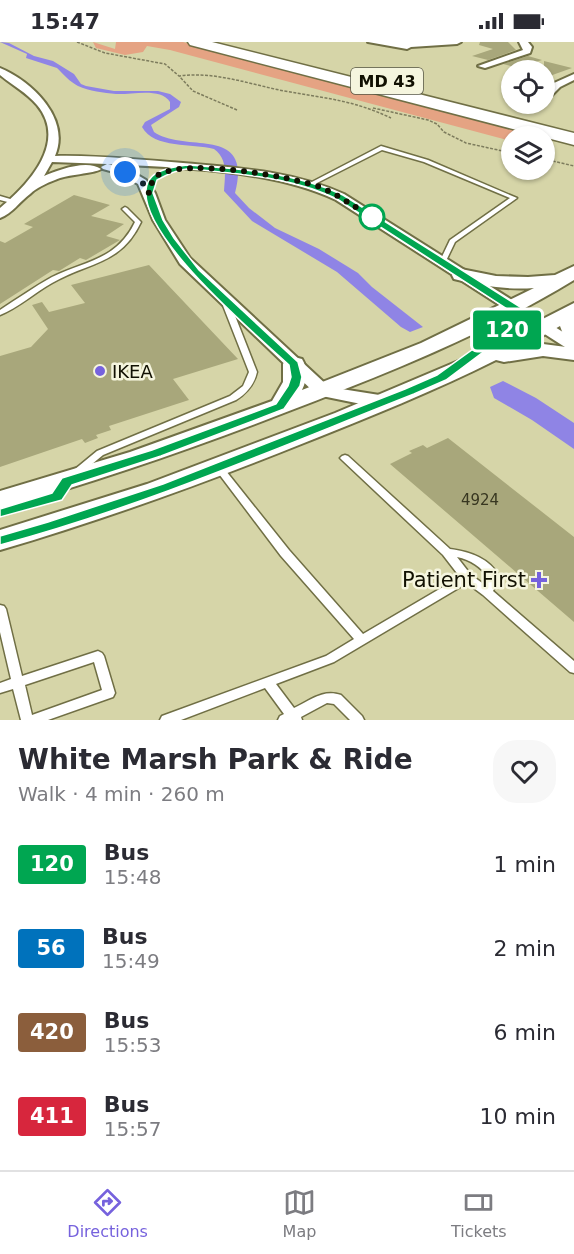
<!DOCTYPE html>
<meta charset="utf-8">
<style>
body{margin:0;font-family:"DejaVu Sans",sans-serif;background:#f7f7f7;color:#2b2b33;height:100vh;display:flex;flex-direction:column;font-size:22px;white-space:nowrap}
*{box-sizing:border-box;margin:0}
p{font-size:20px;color:#7c7c81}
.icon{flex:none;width:33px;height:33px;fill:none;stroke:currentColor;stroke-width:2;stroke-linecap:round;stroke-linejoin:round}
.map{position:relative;height:678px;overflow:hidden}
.side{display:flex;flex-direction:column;background:#fff;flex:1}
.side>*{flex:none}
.badge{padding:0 12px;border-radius:4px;font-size:21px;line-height:39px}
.tools{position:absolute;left:501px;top:18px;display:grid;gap:12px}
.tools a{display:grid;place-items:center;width:54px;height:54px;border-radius:50%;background:#fff;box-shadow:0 2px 4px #0004;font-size:30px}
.you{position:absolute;width:30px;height:30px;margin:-15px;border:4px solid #fff;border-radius:50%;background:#1a73e8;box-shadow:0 0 0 9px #1a73e833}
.map>.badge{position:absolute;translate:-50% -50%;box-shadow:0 0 0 3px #fff}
.round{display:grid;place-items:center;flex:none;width:63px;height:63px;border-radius:24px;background:#f7f7f7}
.head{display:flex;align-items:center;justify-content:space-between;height:102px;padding:0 18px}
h1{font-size:28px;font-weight:600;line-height:45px}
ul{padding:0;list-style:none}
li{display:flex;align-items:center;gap:18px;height:84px;padding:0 18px}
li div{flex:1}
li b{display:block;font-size:22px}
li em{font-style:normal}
li .badge{min-width:66px;font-weight:700;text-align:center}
.status{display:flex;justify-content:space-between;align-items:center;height:42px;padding:0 30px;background:#fff;direction:ltr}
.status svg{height:16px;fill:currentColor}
.dock{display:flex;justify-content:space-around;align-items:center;height:84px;border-top:2px solid #e1e1e2;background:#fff;font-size:16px;color:#7c7c81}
.dock a{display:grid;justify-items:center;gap:3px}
.dock .on{color:#7662dd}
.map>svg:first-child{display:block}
</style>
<div class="status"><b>15:47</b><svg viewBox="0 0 49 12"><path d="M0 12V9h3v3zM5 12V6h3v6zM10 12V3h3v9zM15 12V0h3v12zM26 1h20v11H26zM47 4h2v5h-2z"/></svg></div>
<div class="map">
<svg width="574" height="678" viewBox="0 0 574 678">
<rect width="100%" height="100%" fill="#d6d5a8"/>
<path fill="#e5a383" d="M93,0L115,7L116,0H183L544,94H512L511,99L170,8L147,4L143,10L125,13L96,6Z"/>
<path fill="#8f84e5" d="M0,0L9,1L34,14L53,19L74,32L81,42L86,44L114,49H158L170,52L181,60L179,65L151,83L154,90C186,112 253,82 235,151L249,166L275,186L319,207L358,231L372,245L423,285L410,290L401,285L337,230L252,179L224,149C225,133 228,117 214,107C193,101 154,107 142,85L145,80L170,67V60C161,45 131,53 116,52C104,51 89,49 78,44C70,40 63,32 57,26L26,16L27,12Z
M503,339L536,356L574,381V407L532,378L494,356L490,345Z"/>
<path fill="#a8a77b" d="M480,0H508L516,8L488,18L472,14L493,7L479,3Z
M528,14L542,18L518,26L503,22Z
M544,19L572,26L544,36Z
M74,153L110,163L91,174L124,182L106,194L120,198L86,218L80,216L59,229L53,228L0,262V199L5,201L33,185L24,182Z
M149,223L238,317L173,337L189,358L109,384L111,388L96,393L98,396L85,401L82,397L0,425V314L31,305L48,287L32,263L42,260L49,270L85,261L71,243Z
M448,396L574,495V580L390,422L412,411L409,409L423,403L427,406Z"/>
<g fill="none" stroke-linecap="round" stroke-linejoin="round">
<defs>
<path id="lane" d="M381,104L428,118L517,156L455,200L445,221L442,223L440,222L439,221L450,198L510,156L424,120L382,108L313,143L308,142Z
M0,154L17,159L18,160L15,162L0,158Z
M125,165L127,166L141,180C121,223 88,220 52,241C34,251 18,266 0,273V268C17,257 34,245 52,235C85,219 117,218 135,180L122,167Z
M223,259H226L230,261L257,330C254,343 247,351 236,358L103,413L80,432H74L72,430L74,428L97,409L230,354L243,344L249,330L222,261Z
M345,413L348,414L450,507C471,510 489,516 500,535L493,549L574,619V631L570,630L483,553L467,541L334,620L276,642L294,666C311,658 323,647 341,653L362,674L364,678H350L334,662L327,661L301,675L302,678H278L280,674L284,672L265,646L181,678H160L162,674L326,614L354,597L281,514L216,428L214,426L216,424H222L289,508L363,592L460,535L443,513L342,418L340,416L342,414ZM457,515C471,518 481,525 489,536L485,543L471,533Z
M0,563L4,564L6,567L22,634L98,609L102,611L104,614L115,651L113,655L48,678H21L13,647L0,651V641L11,637L0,590ZM94,620L102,648L32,673L25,643Z"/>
<path id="street" d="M368,0H461L457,2L411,5L407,7Z
M519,0H528L532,5L530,11L485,26L478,24L523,8Z
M0,26C32,39 71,77 55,114C98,113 140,118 183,121C239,126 293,129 344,152L574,297V309L568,307L336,158C270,127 180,126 108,122L129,128L146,138L155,151L165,178L190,216L329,345L392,355L394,359L392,363H366L317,353L180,222L153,178L138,142L121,132L103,127L101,125L107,122L52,120L44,134C58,128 87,117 101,127C94,132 67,132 55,138C47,141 36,146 30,152C20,159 12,172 0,176V166C29,142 68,100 37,63C27,51 12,43 0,33Z
M574,32V38L560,45L552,53L544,51L554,41Z"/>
<path id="secondary" d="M574,224V238C484,293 387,331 289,369C194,406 98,439 0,467V449L130,410L272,359L283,340V322L286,317L294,315L302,317C308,327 307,338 302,348L421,301L534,246C507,248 481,244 454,237L452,233L454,229L461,227L496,234L528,235L555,233Z
M574,261V305L567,303L560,284L523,305L543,302L574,306V318L543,314L504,320L496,318C434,349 369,375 304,401C204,441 103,478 0,508V488L147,442L335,371L470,314Z"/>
<path id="highway" d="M188,0H212L574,91V103L190,3Z"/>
</defs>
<use href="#lane" stroke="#706f45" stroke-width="3"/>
<use href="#street" stroke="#706f45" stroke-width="4"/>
<use href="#secondary" stroke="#706f45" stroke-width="4"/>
<use href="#highway" stroke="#706f45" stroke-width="3"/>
<path stroke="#7d7c5d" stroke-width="1.5" stroke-dasharray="3 1.5" stroke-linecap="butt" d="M77,0L105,11L165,22L179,34
M373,66L428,78L437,82L444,90L466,101L512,111
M237,68L193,49L179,34C214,29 249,42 284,49C324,56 353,58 391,76
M544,117L574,124"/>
<use href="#lane" fill="#fff" fill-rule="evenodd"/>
<use href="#street" fill="#fff" fill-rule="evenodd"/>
<use href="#secondary" fill="#fff" fill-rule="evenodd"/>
<use href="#highway" fill="#fff" fill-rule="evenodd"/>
</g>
<path fill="#00a651" stroke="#fff" stroke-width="1.5" d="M187,123C240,127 294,130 343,153L525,268L526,271L522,281L446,338L414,352C277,406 142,465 0,503V494L48,480L163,442L405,347L437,333L512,279L515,272L337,157C300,139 260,134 220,130C209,129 198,127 187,127C176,128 166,133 157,138L153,151L163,178L174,196L199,228L298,320L302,335L300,344L284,367L161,414L72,443L62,458L0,475V467L52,451L62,436L152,408L276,362L288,344L291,335L289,323C258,294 124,183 149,138C156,127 175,125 187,123Z"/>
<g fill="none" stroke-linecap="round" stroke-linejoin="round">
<path stroke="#111002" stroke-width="6" stroke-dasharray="0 10.8" d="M125,130L142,140L149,151C151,143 152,136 160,132C189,117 289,134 320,145C339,153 354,165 372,175"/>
</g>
<circle fill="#fff" stroke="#00a651" stroke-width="3" cx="372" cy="175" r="12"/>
<g fill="#7662dd" stroke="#f5f5de" stroke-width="2">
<circle cx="100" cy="329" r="6"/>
<path d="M536 529h6v6h6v6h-6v6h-6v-6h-6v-6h6z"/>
</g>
<g text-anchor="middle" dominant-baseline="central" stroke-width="5" stroke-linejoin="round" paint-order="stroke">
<g font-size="15" fill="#373620">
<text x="480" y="458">4924</text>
</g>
<rect fill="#f5f5de" stroke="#554" stroke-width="1.5" x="351" y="26" width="72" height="26" rx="4.5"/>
<g font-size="16" font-weight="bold" fill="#111002">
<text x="387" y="39">MD 43</text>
</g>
<g font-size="18" fill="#111002" stroke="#f5f5de" text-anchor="start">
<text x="112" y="329">IKEA</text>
</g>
<g font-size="21" fill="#111002" stroke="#f5f5de" text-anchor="end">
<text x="526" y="538">Patient First</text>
</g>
</g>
</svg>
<div class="tools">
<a><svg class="icon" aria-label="locate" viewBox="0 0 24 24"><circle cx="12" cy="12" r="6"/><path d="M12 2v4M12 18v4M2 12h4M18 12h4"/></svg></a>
<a><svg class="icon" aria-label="layers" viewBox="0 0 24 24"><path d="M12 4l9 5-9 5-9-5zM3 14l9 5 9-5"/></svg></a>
</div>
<div class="you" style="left:125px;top:130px"></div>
<b class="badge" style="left:507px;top:288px;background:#00a651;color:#fff">120</b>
</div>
<section class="side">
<div class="head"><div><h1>White Marsh Park &amp; Ride</h1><p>Walk · 4 min · 260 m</p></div><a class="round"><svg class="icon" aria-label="heart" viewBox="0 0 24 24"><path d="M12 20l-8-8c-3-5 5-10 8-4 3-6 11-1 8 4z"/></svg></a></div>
<ul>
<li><span class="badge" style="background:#00a651;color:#fff">120</span><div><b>Bus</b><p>15:48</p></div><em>1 min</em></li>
<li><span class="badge" style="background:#0072bc;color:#fff">56</span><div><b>Bus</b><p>15:49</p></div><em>2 min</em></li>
<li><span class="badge" style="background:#8b5e3c;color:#fff">420</span><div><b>Bus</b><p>15:53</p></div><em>6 min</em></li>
<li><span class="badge" style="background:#d7263d;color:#fff">411</span><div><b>Bus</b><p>15:57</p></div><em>10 min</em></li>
</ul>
</section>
<nav class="dock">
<a class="on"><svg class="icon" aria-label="directions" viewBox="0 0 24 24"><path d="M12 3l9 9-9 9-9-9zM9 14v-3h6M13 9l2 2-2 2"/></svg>Directions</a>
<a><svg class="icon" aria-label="map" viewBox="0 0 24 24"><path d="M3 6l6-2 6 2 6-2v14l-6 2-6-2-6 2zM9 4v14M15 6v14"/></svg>Map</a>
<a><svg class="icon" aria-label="tickets" viewBox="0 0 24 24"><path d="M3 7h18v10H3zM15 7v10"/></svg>Tickets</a>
</nav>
